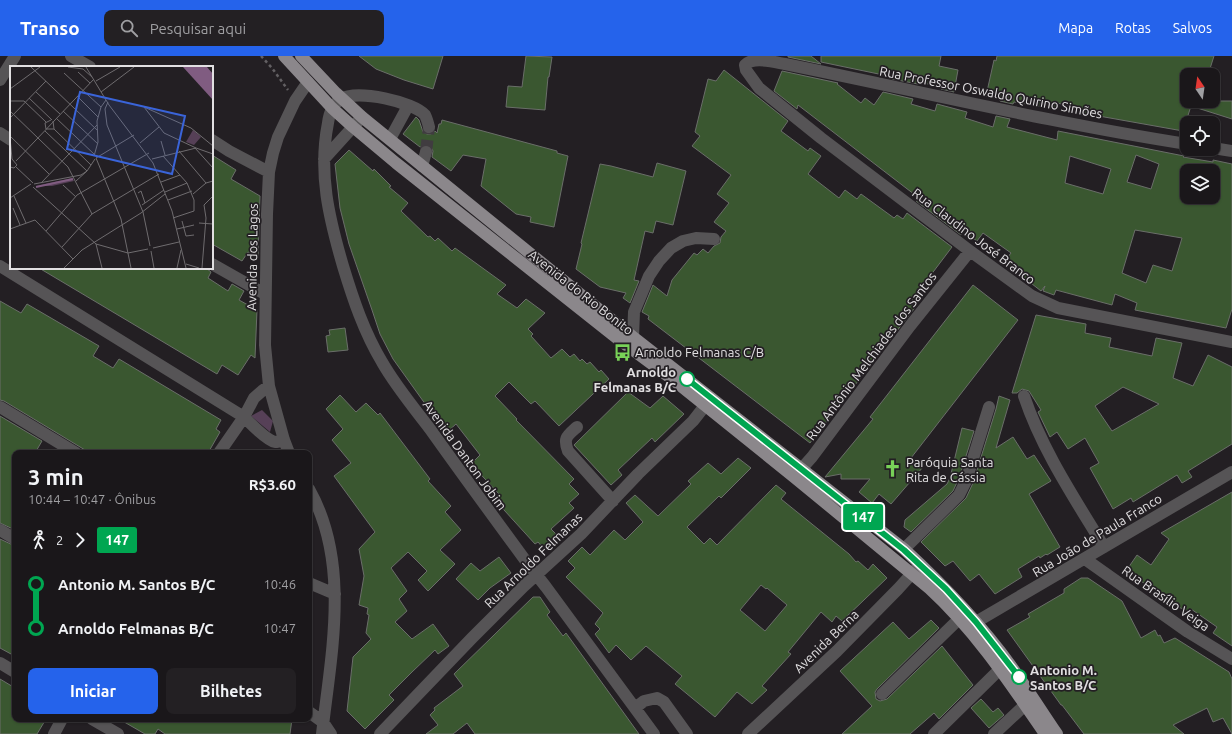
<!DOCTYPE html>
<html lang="pt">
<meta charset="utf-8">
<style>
body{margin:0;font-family:Ubuntu,sans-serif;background:#232023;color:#f1f3f6;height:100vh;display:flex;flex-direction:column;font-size:15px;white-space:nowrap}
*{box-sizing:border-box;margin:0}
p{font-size:13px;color:#9f9fa2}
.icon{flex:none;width:22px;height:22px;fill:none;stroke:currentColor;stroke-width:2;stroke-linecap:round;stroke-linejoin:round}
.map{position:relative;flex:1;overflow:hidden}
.sheet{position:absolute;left:12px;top:394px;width:300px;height:272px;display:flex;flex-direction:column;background:#1a171a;border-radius:8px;box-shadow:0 1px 3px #0004,0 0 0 1px #383639}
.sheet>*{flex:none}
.badge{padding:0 8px;border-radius:3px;font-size:14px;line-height:26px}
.needle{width:26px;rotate:347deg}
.tools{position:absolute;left:1180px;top:12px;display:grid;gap:8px}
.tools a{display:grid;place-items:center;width:40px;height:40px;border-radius:8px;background:#1a171a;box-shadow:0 1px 3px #0004,0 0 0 1px #383639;font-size:20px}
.map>.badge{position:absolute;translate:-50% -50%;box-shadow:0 0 0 2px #fff}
.legs{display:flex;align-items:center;gap:6px;height:44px;padding:0 16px;font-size:13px}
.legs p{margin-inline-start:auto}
.headline{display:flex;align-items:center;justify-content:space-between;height:68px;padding:0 16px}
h1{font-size:22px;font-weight:700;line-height:30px}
.cta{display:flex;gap:8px;margin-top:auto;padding:8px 16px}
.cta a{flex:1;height:46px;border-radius:8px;background:#2563eb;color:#fff;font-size:16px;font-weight:700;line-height:46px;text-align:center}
.cta a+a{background:#232023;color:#f1f3f6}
ul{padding:0 16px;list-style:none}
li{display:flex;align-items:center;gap:14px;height:44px;font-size:15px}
li i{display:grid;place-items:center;width:6px;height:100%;margin:0 5px;background:currentColor}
li i::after{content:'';width:10px;height:10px;margin:-5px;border:3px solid;border-radius:50%;background:#1a171a}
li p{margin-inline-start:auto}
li:first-child i{background:linear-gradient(#0000 50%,currentColor 0)}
li:last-child i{background:linear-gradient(currentColor 50%,#0000 0)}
header{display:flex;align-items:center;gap:24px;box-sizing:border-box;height:56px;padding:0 20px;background:#2563eb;color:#fff}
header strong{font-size:19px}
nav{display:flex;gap:22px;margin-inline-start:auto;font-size:14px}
.search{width:280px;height:36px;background:#232023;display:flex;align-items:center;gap:10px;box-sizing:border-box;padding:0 14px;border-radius:8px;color:#9f9fa2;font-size:15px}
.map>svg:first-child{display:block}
</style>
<header>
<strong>Transo</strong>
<div class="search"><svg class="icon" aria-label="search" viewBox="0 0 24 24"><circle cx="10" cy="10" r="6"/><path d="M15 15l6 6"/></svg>Pesquisar aqui</div>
<nav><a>Mapa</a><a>Rotas</a><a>Salvos</a></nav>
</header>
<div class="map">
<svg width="1232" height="678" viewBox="0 0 1232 678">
<rect width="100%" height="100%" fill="#231f23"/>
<path fill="#564057" d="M262,354L273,365L270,376L251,360Z"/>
<path fill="#3a5730" stroke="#6a6e69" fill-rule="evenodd" d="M359,0H443L433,33L404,24L376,13Z
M526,0L552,1L549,21H548L545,54L506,51L508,30L522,31Z
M788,0H811L821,8L788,1Z
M821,0H941L939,10L958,14L954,36L941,33L942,31L919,26L918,28L892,23L893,21L821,6Z
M997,0H1214L1208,19H1187V45H1232V63L1191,50L1183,75L1082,57L1084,53L1057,47L1055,53L1014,46L1013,48L1000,45V43L986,40L994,4L996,5Z
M724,14L788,65L781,75L808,95L810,92L821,100L808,118L839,142L845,134L857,143L861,138L894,162L897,159L903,163L907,157L952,191L912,244L917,249L810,387L648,263L649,260L642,256L653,229L667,240L672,224L694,197L697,199L703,193L708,197L714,190L720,187L721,181L726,175L714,166L729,147L717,138L731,119L692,90L700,80L695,76L708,23L716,25Z
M782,15L838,27L837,28L861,47L865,42L874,49L883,36L913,43L911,48L935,55L937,48L967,56L965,62L993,71L996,60L1010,63L1007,71L1057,84L1058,75L1184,100L1183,101L1213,106V104L1232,108V253L1226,272L1135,254L1137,247L1115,238L1112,249L1056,234L1054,239L1043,235L1045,230L1041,235L1004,206L1011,197L983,177L977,185L964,176L961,179L916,145L919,142L798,49L797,53L774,35ZM1136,99L1159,108L1151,133L1127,126ZM1070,100L1111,113L1103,138L1065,127ZM1187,115H1213V145L1200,141H1187ZM1135,174L1182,182L1172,215L1153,209L1146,227L1122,217Z
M416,61L419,64L423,76L427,78H431L435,75L437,77L439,68H441L442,64L557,95V97L568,100L554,171L530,166L531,161L516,158L481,130L486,103L463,99L451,115L432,101L433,95L431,91L425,89L420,91L403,78Z
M349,94L373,115L374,113L391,130L389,131L408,147L401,155L428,181L430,180L435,185L438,182L452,195L455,192L506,229L497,238L517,252L526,243L545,257L528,273L533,278L531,280L551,302L562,293L570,301L574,298L580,305L582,303L587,308L590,306L599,316L601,314L609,323L559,370L535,345L531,348L509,326L495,340L517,363L516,364L574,423L569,428L579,438L569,447L574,452L551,473L559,481L545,494L538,486L535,488L494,443L499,438L471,408L480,399L456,368L446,377L393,303L380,278L372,254L349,188L340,152L335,108Z
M212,99L236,114L231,123L260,140L258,202L248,196L242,205L212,188Z
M657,107L686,115L673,169L656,165L653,177L645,175L634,224L639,225L630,247L623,242L626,237L600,231L576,213L582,188L581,187L600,108L611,110L653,121Z
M39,212H206L211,216L208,222L228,235L232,228L244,235L239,244L257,254L255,302L251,299L238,319L222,309L217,318Z
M973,229L1018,264L911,402L923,411L891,448L879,438L872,447L859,436L870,423H841V418L825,421L873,363L870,361Z
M0,245L21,257L27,248L99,290L93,300L113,312L119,303L221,364L216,373L220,376L208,397H90L4,345L0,344Z
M1036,259L1086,268L1085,277L1111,282L1109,291L1152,300L1156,282L1182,287L1173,322L1193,330L1208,299L1232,311V388L1188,415L1192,421L1182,427L1177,419L1133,446L1131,442L1113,453L1090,412L1099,407L1085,382L1068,393L1057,376L1050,381L1038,356L1041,354L1029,335L1022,333L1017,337H1012ZM1123,331L1159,348L1112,375L1095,350Z
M345,272L348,294L328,296L326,280L330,279L329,274Z
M628,336L650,352L663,340L684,358L655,386L652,382L618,414L622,419L611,429L574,389Z
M340,339L356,356L366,347L378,359L380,357L430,423L428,425L451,450L445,456L461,474L440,494L455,508L428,535L418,524L427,515L408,496L391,512L407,535L399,543L407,555L395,566L412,583L433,568L449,590L438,598L435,594L412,616L389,639L394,644L365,673L347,655L353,601L371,583L366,577L369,559L367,558L368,552L359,549L364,520L359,493L375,476L334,420L351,407L332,384L343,373L326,353Z
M999,340L1010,344L996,392L1013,381L1027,403L1034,399L1051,425L1029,438L1060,491L1047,499L1046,498L1040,502L1039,500L1018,513L1022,521L995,538L979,518L970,525L953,505L945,510L921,486L966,442L973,427L996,353Z
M0,360L42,385L35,397H15V474L0,467Z
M962,372L974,375L959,422L953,435L911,476L904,471L905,464L947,428L950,422Z
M738,402L751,412L721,442L719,440L687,471L704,488L710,482L717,489L776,429L786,437L781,443L849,498L856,506L858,505L868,514L873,508L887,522L842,565L836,560L832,566L821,556L788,596L791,598L762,630L767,634L752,648L737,636L715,661L675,628L682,620L646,590L631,604L616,589L609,597L595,578L600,573L595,568L603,557L566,521L575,512L568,505L582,491L590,499L614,474L625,484L643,466L626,447L635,439L658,460L691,428L688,425L708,407L721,418ZM761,529L766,533L767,532L787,549L765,575L740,554Z
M1232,436V590L1213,577L1217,571L1191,553L1188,557L1126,515L1137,499L1151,509L1169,483L1161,477Z
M0,483L15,490V591L11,598L0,592Z
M499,501L511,517L490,532L478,544L456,523L471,507L480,515Z
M1081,522H1088L1122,545L1141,582L1155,574L1158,580L1160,579L1164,587L1175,582L1229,616L1232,623V678L1223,662L1213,666L1207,652L1173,669L1184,678H1084L1062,649H1061L1007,574L1030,561L1028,558L1064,537V533Z
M533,541H540L550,556L547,559L563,580L566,577L639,678H475L467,667L453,678H426L438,669L430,659L435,654L434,652L463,630L454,618Z
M931,564L939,572L877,633L875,636L876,643L880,645L887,643L942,590L973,629L939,663L934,657L910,678H842L872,650L840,615L893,566L909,583Z
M0,623L15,632V663H46L37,678H0Z
M981,643L993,656L998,652L1004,659L989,672L971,652Z
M119,663H292L290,678H165L158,673L155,678H145Z"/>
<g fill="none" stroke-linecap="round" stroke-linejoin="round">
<path stroke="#403c40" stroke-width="12" stroke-dasharray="12 6" stroke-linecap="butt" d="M426,96L429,71"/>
<path stroke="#636063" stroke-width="2.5" stroke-dasharray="3 3" stroke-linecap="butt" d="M261,0L272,12L288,34"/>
<path stroke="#565456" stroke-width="12" d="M71,0L90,11
M0,24L15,0
M429,71C428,67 427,63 425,59C414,46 357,33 341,43C333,48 329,58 328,67C318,117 329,162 343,210C353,243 364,276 382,306C395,329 414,352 430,373C462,418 495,463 528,508L546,531L654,678
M0,77L11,84
M390,83L408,50
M212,84L229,95L269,116
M1187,88C1052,67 919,35 785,8C774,6 753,0 745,9L746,14L759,32L821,82L970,195L1032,240L1058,252L1232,286
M1213,92L1232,95
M324,103L362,61
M422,110L426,96
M212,208L265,238
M0,210L244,361C251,368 266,384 275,386C278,386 281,385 284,384
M633,281L634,256L649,220L659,205L671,192L683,185L696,182L714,183
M1024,340C1042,394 1075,443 1104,491
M0,351L76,397
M577,371C567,380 563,382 568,395L613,445
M219,397L244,361L254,342L262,335L269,330
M289,397L284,384L269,330L265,289L267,158L269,116L273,97L278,81L295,45L308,26
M795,420L812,401L910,270L970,195
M309,433C351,507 331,598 322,678
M0,474L15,483
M904,493L959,439L966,425L989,351
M1085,503L1188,576L1232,603
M309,527L335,538
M976,566L1232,416
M0,607L15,616
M882,638L959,563
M635,652L644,645L657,642L664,646L687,678
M309,656L323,666L331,678
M92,663L118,678
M54,678L62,663
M380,678L472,582L524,530L581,478L638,418L693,365L711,342
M748,678L837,595L898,533L918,511
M934,678L1000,613
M994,678L1025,649"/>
<path stroke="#8b878b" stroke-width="12" d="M284,0L332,52L353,71L396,107L618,283L676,326L794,421L929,532C975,574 1010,627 1045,678
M301,0L336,37L362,61L633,281L904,493C943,529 980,567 1011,610C1027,632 1042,656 1057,678"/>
</g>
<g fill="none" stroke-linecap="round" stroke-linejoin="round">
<defs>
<path id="line-1" d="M687,323L904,494L946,533L976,566L1019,621"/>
</defs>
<use href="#line-1" stroke="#fff" stroke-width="9"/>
<use href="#line-1" stroke="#00a651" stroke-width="6"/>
</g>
<defs>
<symbol id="bus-bare" viewBox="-9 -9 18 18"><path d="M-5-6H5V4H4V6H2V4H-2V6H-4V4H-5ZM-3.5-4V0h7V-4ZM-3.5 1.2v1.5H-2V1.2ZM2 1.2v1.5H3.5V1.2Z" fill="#78d158" stroke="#231f23" stroke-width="2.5" paint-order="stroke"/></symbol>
<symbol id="church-bare" viewBox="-9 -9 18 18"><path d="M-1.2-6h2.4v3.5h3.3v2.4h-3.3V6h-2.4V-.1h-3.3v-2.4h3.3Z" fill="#78d158" stroke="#231f23" stroke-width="2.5" paint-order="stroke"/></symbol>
</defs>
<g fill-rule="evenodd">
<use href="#bus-bare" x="610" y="284" width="25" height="25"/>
<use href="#church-bare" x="880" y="400" width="25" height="25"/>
</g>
<g fill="#fff" stroke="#00a651" stroke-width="2">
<circle cx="687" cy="323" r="7"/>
<circle cx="1019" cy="621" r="7"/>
</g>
<g text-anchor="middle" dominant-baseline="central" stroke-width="3.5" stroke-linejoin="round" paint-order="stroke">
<g font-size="13" fill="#e1dfe1" stroke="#231f23">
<text transform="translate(991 36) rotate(11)">Rua Professor Oswaldo Quirino Simões</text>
<text transform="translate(974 180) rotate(37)">Rua Claudino José Branco</text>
<text transform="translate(252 201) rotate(-89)">Avenida dos Lagos</text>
<text transform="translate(581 236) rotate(38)">Avenida do Rio Bonito</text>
<text transform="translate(871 300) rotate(-53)">Rua Antônio Melchiades dos Santos</text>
<text transform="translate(465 399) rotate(54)">Avenida Danton Jobim</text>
<text transform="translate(1097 479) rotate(-31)">Rua João de Paula Franco</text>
<text transform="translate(533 504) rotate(-44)">Rua Arnoldo Felmanas</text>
<text transform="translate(1166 542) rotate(35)">Rua Brasílio Veiga</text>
<text transform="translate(826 585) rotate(-44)">Avenida Berna</text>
</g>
<g font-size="13" fill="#e1dfe1" stroke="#231f23" text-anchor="start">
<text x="635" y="296">Arnoldo Felmanas C/B</text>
<text x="906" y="406">Paróquia Santa<tspan x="906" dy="15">Rita de Cássia</tspan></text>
</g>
<g font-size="13" font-weight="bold" fill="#e1dfe1" stroke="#231f23" text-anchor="end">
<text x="676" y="316">Arnoldo<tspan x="676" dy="15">Felmanas B/C</tspan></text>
<text x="1030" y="614" text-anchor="start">Antonio M.<tspan x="1030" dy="15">Santos B/C</tspan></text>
</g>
</g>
<g transform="translate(10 10)">
<rect width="203" height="203" fill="#231f23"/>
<path d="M183,64L191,71L184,79L176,76ZM62,112L64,115L42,120H26Z" fill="#564057"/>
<path d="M173,1H197L203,8V34Z" fill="#805c81"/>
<path fill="none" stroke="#805c81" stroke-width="2" d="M26,121L63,113"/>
<path fill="none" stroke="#6f6c6f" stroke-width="1" d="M21,1L87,64M58,1L73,3L82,11M76,1L99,39L143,97L162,145L176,202M68,6L80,17M54,7L91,41M86,15L110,1M0,23L30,1M26,26L50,48M91,26L124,1M67,30L88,51M19,32L42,54M0,35H14L36,56M98,36L95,43L97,59L133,146L140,180M134,41L181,62L203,80M134,41L154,67L186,82M0,45L58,101L82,148M53,45L88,78M0,52L36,15M46,52L85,89M36,63L35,57L41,54M36,63H44L43,55M44,63L81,99M35,65L77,105L66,115M0,70L39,108M0,71L2,93M151,75L155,89M130,77L149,61M185,82L203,102M169,85L196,117M84,90L88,76L87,55L91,41L96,34M153,90L177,117L184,134V145L163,152M86,92L111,153L121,202M86,92L124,69M142,93L186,82L203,88M6,95L84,13M0,101L4,102L7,99L2,93M6,101L23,117M151,116L170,109M31,117L87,59M24,118L71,109L77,105L85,93M53,119L66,131M23,121L86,178L118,187L138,183M155,126L177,117M128,127L131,125L135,137M183,128L196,117L203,115M4,130L16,157M0,132L21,118M158,134L182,125M132,139L154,124M3,142L10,159M172,155L176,170L184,169M189,157L203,158M0,163L25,154L63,193M167,163L184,159M36,165L67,129L139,87M86,178L92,202M52,181L82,148L149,108M143,182L169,176M141,185L144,202M176,198L189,202M54,202L72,184L131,147L155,128M167,202L171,184M192,202L196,152L194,139L203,130"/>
<path fill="#3a64d9" fill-opacity="0.15" stroke="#3a64d9" stroke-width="2" d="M70,26L175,50L162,108L57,83Z"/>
<rect width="203" height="203" fill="none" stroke="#e1dfe1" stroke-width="2"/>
</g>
</svg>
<div class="tools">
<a><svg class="needle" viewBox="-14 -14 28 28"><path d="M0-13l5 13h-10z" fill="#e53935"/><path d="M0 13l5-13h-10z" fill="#9f9fa2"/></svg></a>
<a><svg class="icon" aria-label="locate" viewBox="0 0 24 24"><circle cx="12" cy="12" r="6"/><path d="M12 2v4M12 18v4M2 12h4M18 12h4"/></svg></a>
<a><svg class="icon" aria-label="layers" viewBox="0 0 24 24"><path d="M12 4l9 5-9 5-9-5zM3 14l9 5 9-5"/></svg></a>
</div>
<b class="badge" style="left:863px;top:461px;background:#00a651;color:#fff">147</b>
<section class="sheet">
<div class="headline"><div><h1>3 min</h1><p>10:44 – 10:47 · Ônibus</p></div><b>R$3.60</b></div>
<div class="legs"><svg class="icon" aria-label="walk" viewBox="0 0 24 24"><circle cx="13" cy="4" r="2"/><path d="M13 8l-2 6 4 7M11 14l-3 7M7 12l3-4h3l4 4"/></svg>2<svg class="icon" aria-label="forward" viewBox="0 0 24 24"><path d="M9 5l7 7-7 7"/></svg><b class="badge" style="background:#00a651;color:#fff">147</b></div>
<ul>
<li><i style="color:#00a651"></i><b>Antonio M. Santos B/C</b><p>10:46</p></li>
<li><i style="color:#00a651"></i><b>Arnoldo Felmanas B/C</b><p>10:47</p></li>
</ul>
<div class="cta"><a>Iniciar</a><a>Bilhetes</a></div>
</section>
</div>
